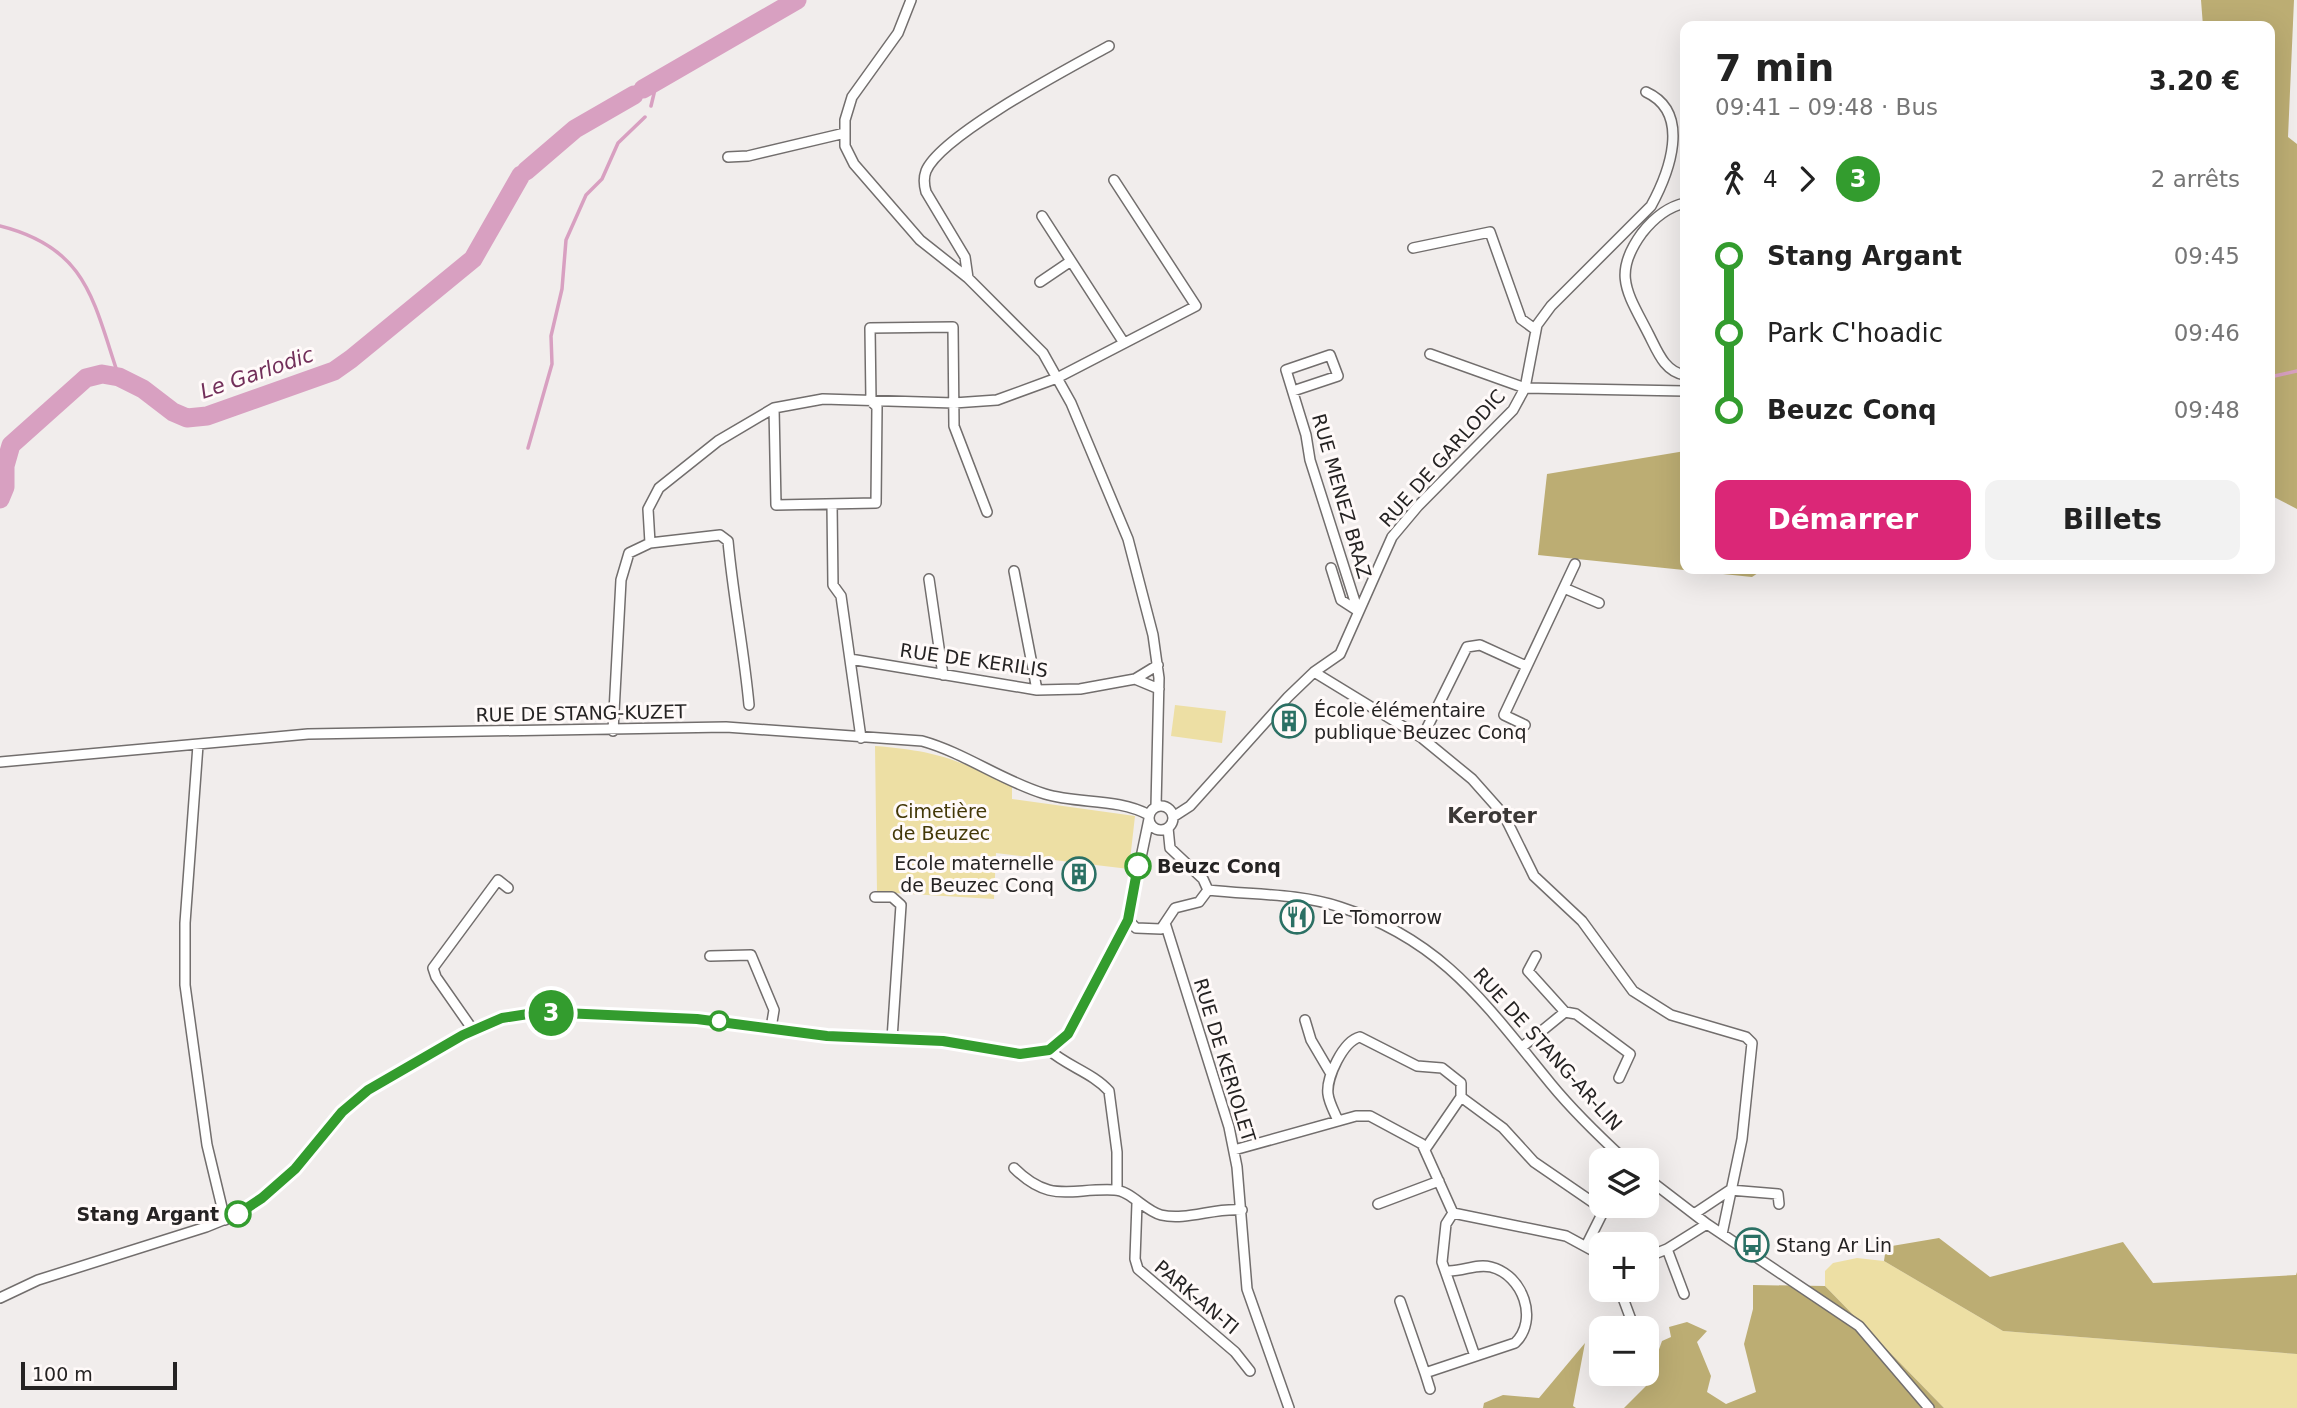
<!DOCTYPE html>
<html lang="fr">
<meta charset="utf-8">
<style>
body{margin:0;font-family:"DejaVu Sans",sans-serif;background:#f2f2f2;color:#222;height:100vh;display:flex;flex-direction:column;font-size:26px;white-space:nowrap}
*{box-sizing:border-box;margin:0}
p{font-size:23px;color:#767676}
.icon{flex:none;width:38px;height:38px;fill:none;stroke:currentColor;stroke-width:2;stroke-linecap:round;stroke-linejoin:round}
.map{position:relative;flex:1;overflow:hidden}
.sheet{position:absolute;left:1680px;top:21px;width:595px;height:553px;display:flex;flex-direction:column;background:#fff;border-radius:14px;box-shadow:0 7px 28px #0002}
.sheet>*{flex:none}
.badge{padding:0 14px;border-radius:23px;font-size:24px;line-height:46px}
.tools{position:absolute;left:1589px;top:1148px;display:grid;gap:14px}
.tools a{display:grid;place-items:center;width:70px;height:70px;border-radius:14px;background:#fff;box-shadow:0 7px 28px #0002;font-size:35px}
.scale{position:absolute;left:21px;bottom:18px;width:156px;box-sizing:border-box;padding-left:7px;border:4px solid #252323;border-top:0;font-size:19px;line-height:24px;white-space:nowrap;color:#252323;-webkit-text-stroke:5px #fffaf9;paint-order:stroke}
.map>.badge{position:absolute;translate:-50% -50%;box-shadow:0 0 0 4px #fff}
.legs{display:flex;align-items:center;gap:10px;height:77px;padding:0 35px;font-size:23px}
.legs p{margin-inline-start:auto}
.head{display:flex;align-items:center;justify-content:space-between;height:119px;padding:0 35px}
h1{font-size:38px;font-weight:700;line-height:52px}
.cta{display:flex;gap:14px;margin-top:auto;padding:14px 35px}
.cta a{flex:1;height:80px;border-radius:14px;background:#db2777;color:#fff;font-size:28px;font-weight:700;line-height:80px;text-align:center}
.cta a+a{background:#f2f2f2;color:#222}
ul{padding:0 35px;list-style:none}
li{display:flex;align-items:center;gap:24px;height:77px;font-size:26px}
li i{display:grid;place-items:center;width:10px;height:100%;margin:0 9px;background:currentColor}
li i::after{content:'';width:18px;height:18px;margin:-9px;border:5px solid;border-radius:50%;background:#fff}
li p{margin-inline-start:auto}
li:first-child i{background:linear-gradient(#0000 50%,currentColor 0)}
li:last-child i{background:linear-gradient(currentColor 50%,#0000 0)}
.map>svg:first-child{display:block}
</style>
<div class="map">
<svg width="2297" height="1408" viewBox="0 0 2297 1408">
<rect width="100%" height="100%" fill="#f1edec"/>
<path fill="#eddfa4" d="M1175,705L1226,711L1222,743L1171,736Z
M875,746C937,751 958,759 1012,787V799L1135,816L1129,869L996,853L994,899L877,892Z
M1857,1258L1884,1261L2003,1331L2297,1354V1408H1944L1825,1286V1271L1833,1263Z"/>
<path fill="#bcad73" d="M2201,0H2294L2288,137L2297,144V509L2270,495V26H2203Z
M1685,451V569H1764L1752,577L1538,555L1547,474Z
M1939,1238L1990,1277L2123,1242L2153,1283L2296,1275L2297,1272V1354L2003,1331L1884,1261L1886,1247Z
M1753,1285L1825,1286L1944,1408H1624L1646,1386L1662,1341L1671,1337L1669,1327L1687,1322L1707,1331L1697,1342L1711,1376L1707,1392L1726,1404L1756,1392L1744,1344L1753,1309Z
M1585,1343L1573,1406L1576,1408H1483L1484,1403L1503,1395L1539,1398Z"/>
<g fill="none" stroke-linecap="round" stroke-linejoin="round">
<path stroke="#d8a0c1" stroke-width="3.5" d="M651,106L657,81
M0,226C88,248 93,301 119,377
M2270,377L2297,371
M528,448L552,364L551,336L562,289L566,240L586,195L602,179L618,143L645,117"/>
<path stroke="#d8a0c1" stroke-width="19" d="M643,89L797,0
M526,171L575,129L634,95
M0,499L5,487V466L11,445L86,378L102,374L119,377L143,389L173,412L187,418L207,416L334,371L351,359L473,259L521,175"/>
<defs>
<path id="street" d="M911,0L898,33L852,97L845,120V146L854,164L920,240L968,278L1043,353L1071,403L1128,539L1153,635L1159,678L1156,807
M728,157L748,156L845,133
M1685,203C1667,207 1653,219 1642,233C1612,274 1627,292 1648,333C1657,350 1664,372 1685,375
M1042,216L1124,343
M1413,248L1490,232L1521,319L1536,330
M968,278L965,257L926,192C924,185 923,179 926,171C941,135 1071,67 1109,46
M1040,282L1071,261
M1430,354L1525,388L1685,391
M1293,391L1338,376L1330,355L1286,370L1306,435L1310,460L1358,611
M774,408L776,505L876,503L877,407L871,401L870,328L953,327L954,426L987,512
M832,504L833,585L841,596L861,738
M650,543L648,509L659,488L718,441L774,408L823,399L954,403L997,400L1057,378L1196,306L1114,180
M1331,568L1341,600L1358,611
M1014,571L1037,690
M929,579L943,675
M1564,588L1599,603
M850,659L1037,690L1080,689L1135,679L1158,665
M1314,672L1422,738L1472,779L1504,815L1534,876L1582,921L1633,991L1671,1015L1746,1037L1752,1043L1742,1139L1722,1234
M1135,679L1159,689
M1525,725L1504,715L1575,564
M613,731L621,580L629,553L650,543L720,535L728,541C733,596 744,650 749,705
M1422,738L1467,647L1480,645L1526,666
M198,745L185,923V985L207,1145L225,1220
M0,762L308,734L726,727L922,741C965,753 1002,781 1045,794C1078,804 1118,798 1149,815
M1149 818a12 12 0 1 1 24 0a12 12 0 1 1-24 0Z
M1173,817L1190,806L1288,697L1314,672L1340,654L1392,537L1418,506L1513,410L1525,388L1537,325L1551,306L1651,206C1669,173 1692,113 1646,92
M1168,828L1170,848L1203,879L1208,890
M1208,890C1251,895 1298,893 1340,907C1443,940 1486,1005 1551,1084C1574,1112 1599,1136 1625,1160
M875,897H892L901,905L892,1039
M1128,920L1136,928L1161,929L1175,908L1199,902L1208,890
M1166,926L1229,1127L1237,1167L1247,1289L1289,1408
M710,956L751,955L774,1010L771,1028
M1536,956L1528,971L1565,1012L1576,1014L1630,1054L1619,1078
M1305,1020L1311,1040L1331,1074
M473,1030L436,977L433,968L498,880L508,888
M1522,1047L1565,1012
M1049,1050C1067,1066 1093,1073 1109,1091L1117,1152V1190
M1461,1097L1503,1128L1534,1162L1604,1210L1586,1246
M1338,1121C1335,1113 1329,1103 1328,1094C1326,1078 1343,1041 1360,1037L1417,1066L1442,1068L1461,1083V1097L1426,1148
M1234,1150L1356,1116H1370L1422,1144L1453,1213
M1014,1168C1050,1204 1070,1188 1114,1190C1130,1190 1145,1211 1161,1215C1187,1221 1215,1207 1242,1210
M1647,1178L1707,1224L1859,1326L1929,1408
M1730,1190L1778,1194L1779,1204
M1137,1203L1135,1259L1138,1269L1235,1352L1250,1371
M1378,1204L1439,1181
M1453,1213L1566,1236L1601,1255
M1453,1213L1446,1224L1442,1262L1475,1356
M1694,1214L1730,1190
M1667,1249L1684,1294
M1647,1257L1667,1249L1707,1224
M1620,1290L1633,1325
M0,1298L38,1280L206,1227L238,1214L263,1198L295,1169L342,1112L368,1090L463,1035L502,1019L541,1012L697,1019L827,1036L943,1041L1020,1054L1049,1050L1068,1034L1128,920L1149,819
M1400,1301L1425,1373
M1430,1389L1425,1373L1515,1343C1539,1320 1523,1275 1491,1267C1476,1263 1463,1272 1447,1271"/>
</defs>
<use href="#street" stroke="#726e6d" stroke-width="12"/>
<use href="#street" stroke="#fff" stroke-width="9"/>
</g>
<g fill="none" stroke-linecap="round" stroke-linejoin="round">
<defs>
<path id="line-1" d="M238,1214L262,1198L295,1169L342,1112L368,1090L463,1035L502,1018L541,1012L697,1019L827,1036L943,1041L1020,1054L1049,1050L1068,1034L1128,920L1138,866"/>
</defs>
<use href="#line-1" stroke="#fff" stroke-width="16"/>
<use href="#line-1" stroke="#339c2e" stroke-width="10"/>
</g>
<defs>
<symbol id="building-ring" viewBox="-11 -11 22 22"><circle r="9.5" fill="#fffaf9" stroke="#2b7064" stroke-width="1.5"/><path d="M-4-6H4V6H1V3H-1V6H-4ZM-2.5-4.3h1.7v1.8h-1.7ZM.8-4.3h1.7v1.8H.8ZM-2.5-1h1.7V.8h-1.7ZM.8-1h1.7V.8H.8Z" fill="#2b7064"/></symbol>
<symbol id="restaurant-ring" viewBox="-11 -11 22 22"><circle r="9.5" fill="#fffaf9" stroke="#2b7064" stroke-width="1.5"/><path d="M-5-6h1v4h1v-4h1v4h1v-4h1v5L-1.5 .5V6h-2V.5L-5-1ZM5-6V6H3V1.5H1.5Q1.5-4 5-6Z" fill="#2b7064"/></symbol>
<symbol id="bus-ring" viewBox="-11 -11 22 22"><circle r="9.5" fill="#fffaf9" stroke="#2b7064" stroke-width="1.5"/><path d="M-5-6H5V4H4V6H2V4H-2V6H-4V4H-5ZM-3.5-4V0h7V-4ZM-3.5 1.2v1.5H-2V1.2ZM2 1.2v1.5H3.5V1.2Z" fill="#2b7064"/></symbol>
</defs>
<g fill-rule="evenodd">
<use href="#building-ring" x="1270" y="702" width="38" height="38"/>
<use href="#building-ring" x="1060" y="855" width="38" height="38"/>
<use href="#restaurant-ring" x="1278" y="898" width="38" height="38"/>
<use href="#bus-ring" x="1733" y="1226" width="38" height="38"/>
</g>
<g fill="#fff" stroke="#339c2e" stroke-width="3.5">
<circle cx="1138" cy="866" r="12"/>
<circle cx="719" cy="1021" r="9"/>
<circle cx="238" cy="1214" r="12"/>
</g>
<g text-anchor="middle" dominant-baseline="central" stroke-width="6" stroke-linejoin="round" paint-order="stroke">
<g font-size="19" fill="#252323" stroke="#fffaf9">
<text transform="translate(1442 458) rotate(-48)">RUE DE GARLODIC</text>
<text transform="translate(1342 496) rotate(74)">RUE MENEZ BRAZ</text>
<text transform="translate(974 660) rotate(8)">RUE DE KERILIS</text>
<text transform="translate(581 713) rotate(-1)">RUE DE STANG-KUZET</text>
<text transform="translate(1548 1049) rotate(48)">RUE DE STANG-AR-LIN</text>
<text transform="translate(1225 1060) rotate(73)">RUE DE KERIOLET</text>
<text transform="translate(1197 1297) rotate(40)">PARK-AN-TI</text>
</g>
<g font-size="19" fill="#252323" stroke="#fffaf9" text-anchor="start">
<text x="1314" y="710">École élémentaire<tspan x="1314" dy="22">publique Beuzec Conq</tspan></text>
<text x="1054" y="863" text-anchor="end">Ecole maternelle<tspan x="1054" dy="22">de Beuzec Conq</tspan></text>
<text x="1322" y="917">Le Tomorrow</text>
<text x="1776" y="1245">Stang Ar Lin</text>
</g>
<g font-size="19" fill="#433807" stroke="#fffaf9">
<text x="941" y="811">Cimetière<tspan x="941" dy="22">de Beuzec</tspan></text>
</g>
<g font-size="19" font-weight="bold" fill="#252323" stroke="#fffaf9" text-anchor="start">
<text x="1157" y="866">Beuzc Conq</text>
<text x="219" y="1214" text-anchor="end">Stang Argant</text>
</g>
<g font-size="21" font-style="italic" fill="#722f5a" stroke="#fffaf9">
<text transform="translate(257 373) rotate(-19)">Le Garlodic</text>
</g>
<g font-size="21" font-weight="bold" fill="#3c3937" stroke="#fffaf9">
<text x="1492" y="816">Keroter</text>
</g>
</g>
</svg>
<div class="tools">
<a><svg class="icon" aria-label="layers" viewBox="0 0 24 24"><path d="M12 4l9 5-9 5-9-5zM3 14l9 5 9-5"/></svg></a>
<a>+</a>
<a>−</a>
</div>
<div class="scale">100 m</div>
<b class="badge" style="left:551px;top:1013px;background:#339c2e;color:#fff">3</b>
<section class="sheet">
<div class="head"><div><h1>7 min</h1><p>09:41 – 09:48 · Bus</p></div><b>3.20 €</b></div>
<div class="legs"><svg class="icon" aria-label="walk" viewBox="0 0 24 24"><circle cx="13" cy="4" r="2"/><path d="M13 8l-2 6 4 7M11 14l-3 7M7 12l3-4h3l4 4"/></svg>4<svg class="icon" aria-label="forward" viewBox="0 0 24 24"><path d="M9 5l7 7-7 7"/></svg><b class="badge" style="background:#339c2e;color:#fff">3</b><p>2 arrêts</p></div>
<ul>
<li><i style="color:#339c2e"></i><b>Stang Argant</b><p>09:45</p></li>
<li><i style="color:#339c2e"></i><span>Park C'hoadic</span><p>09:46</p></li>
<li><i style="color:#339c2e"></i><b>Beuzc Conq</b><p>09:48</p></li>
</ul>
<div class="cta"><a>Démarrer</a><a>Billets</a></div>
</section>
</div>
